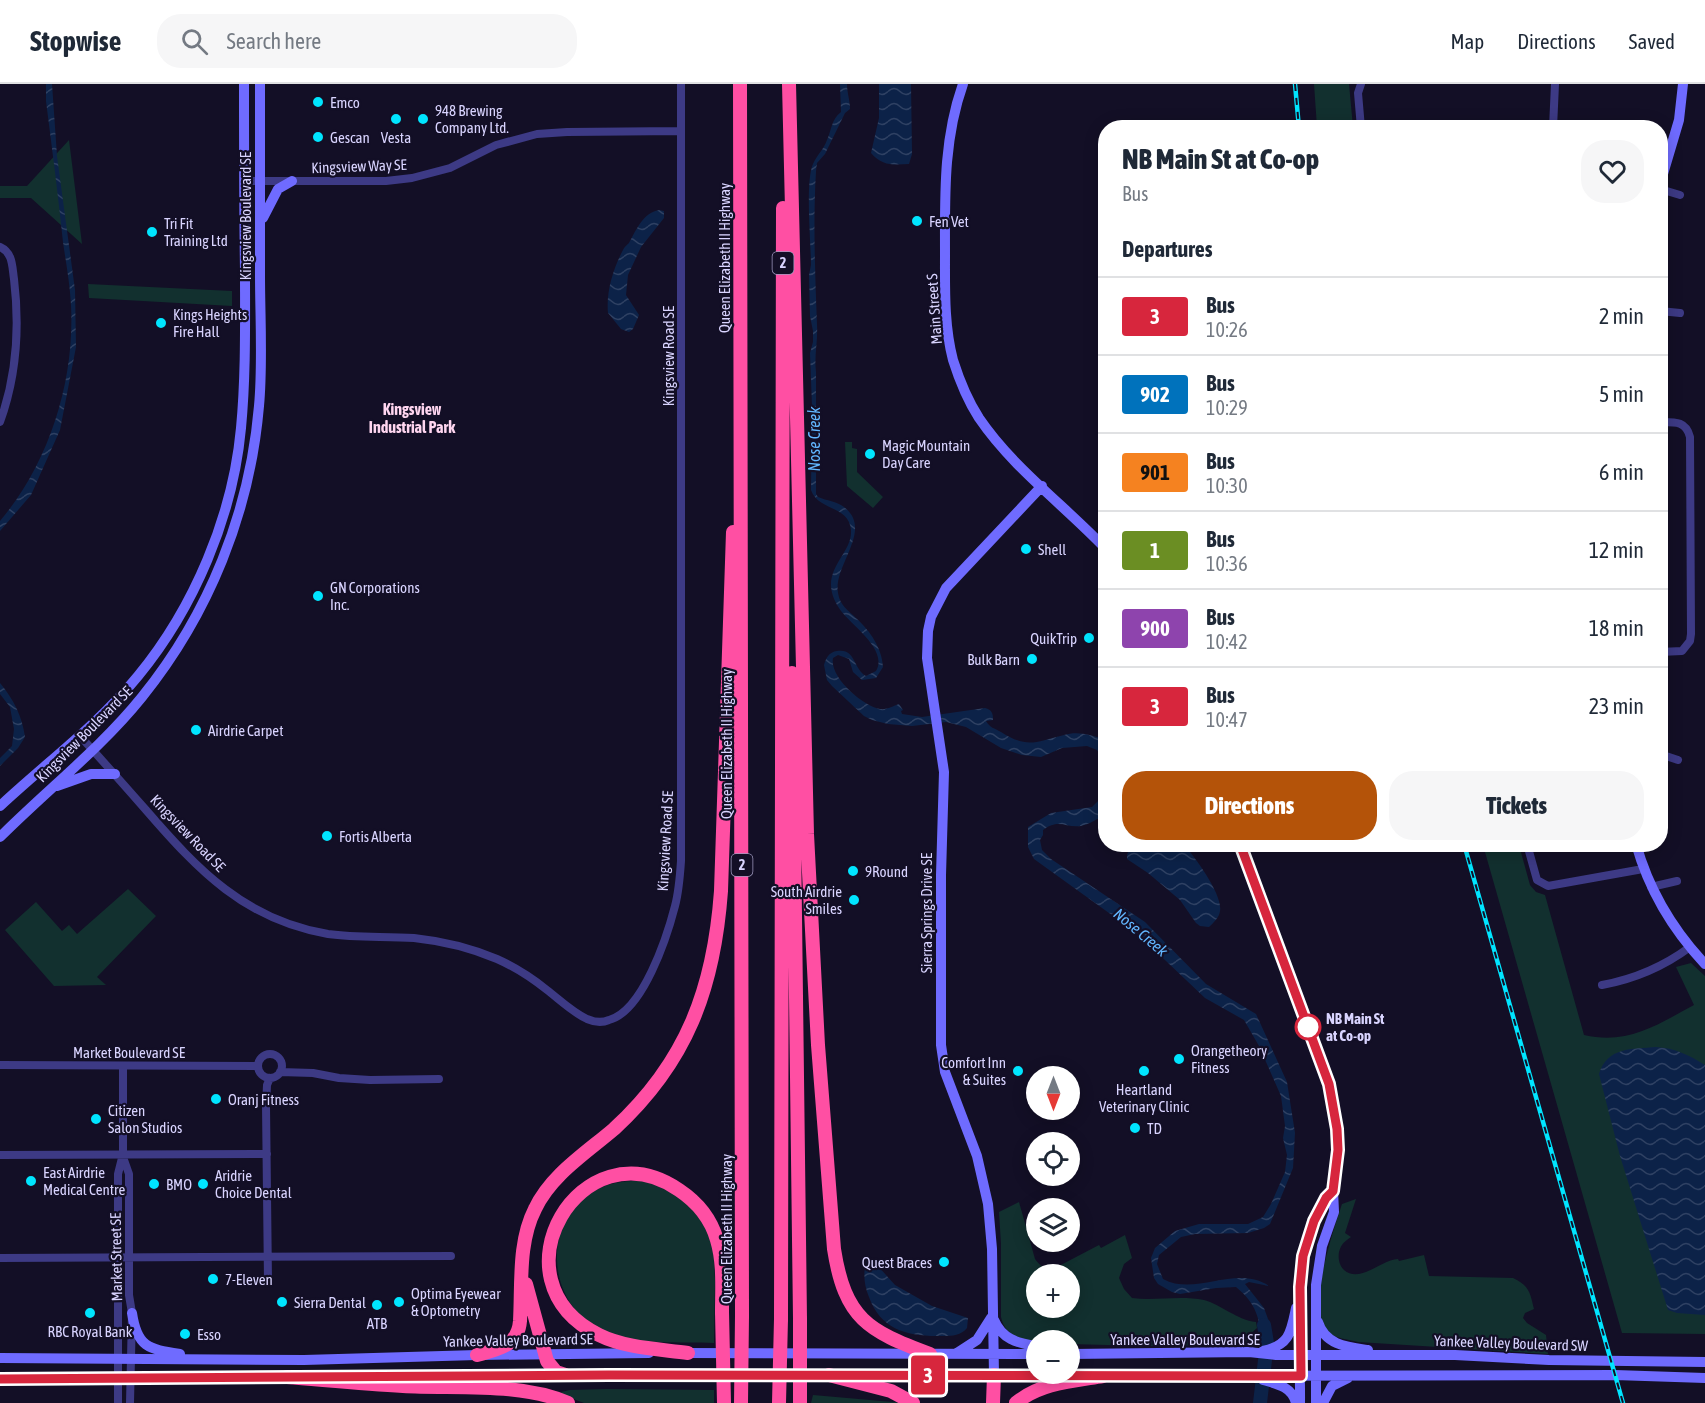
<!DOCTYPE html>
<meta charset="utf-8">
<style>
body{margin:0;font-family:"Asap Condensed",sans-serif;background:#f6f6f7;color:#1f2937;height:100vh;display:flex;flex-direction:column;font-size:22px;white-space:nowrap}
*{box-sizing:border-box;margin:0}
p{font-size:20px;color:#747a83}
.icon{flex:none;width:33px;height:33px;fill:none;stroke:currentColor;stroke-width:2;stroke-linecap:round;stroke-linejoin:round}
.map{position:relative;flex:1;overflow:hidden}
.side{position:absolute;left:1098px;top:36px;width:570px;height:732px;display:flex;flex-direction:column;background:#fff;border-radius:24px;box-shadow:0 3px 15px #0003}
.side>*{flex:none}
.badge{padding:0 12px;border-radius:4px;font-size:21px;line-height:39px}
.needle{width:39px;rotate:180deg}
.fabs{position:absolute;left:1026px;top:982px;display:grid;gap:12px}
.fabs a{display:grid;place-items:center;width:54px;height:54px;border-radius:50%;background:#fff;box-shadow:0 3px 15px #0003;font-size:30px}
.map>.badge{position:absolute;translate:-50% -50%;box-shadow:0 0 0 3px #fff}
h2{padding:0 24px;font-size:22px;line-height:54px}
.round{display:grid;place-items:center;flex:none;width:63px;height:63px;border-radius:24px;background:#f6f6f7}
.summary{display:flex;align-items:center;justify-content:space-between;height:102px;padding:0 24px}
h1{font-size:28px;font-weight:800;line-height:45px}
.primary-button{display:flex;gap:12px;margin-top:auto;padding:12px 24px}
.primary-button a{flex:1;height:69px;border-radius:24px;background:#b45309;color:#fff;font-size:24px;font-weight:800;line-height:69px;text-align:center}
.primary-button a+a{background:#f6f6f7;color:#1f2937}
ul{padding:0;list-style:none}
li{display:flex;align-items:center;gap:18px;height:78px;padding:0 24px;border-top:2px solid #e0e1e3}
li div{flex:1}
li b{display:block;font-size:22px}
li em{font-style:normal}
li .badge{min-width:66px;font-weight:700;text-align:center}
header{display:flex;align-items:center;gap:36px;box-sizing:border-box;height:84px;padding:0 30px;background:#fff;border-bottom:2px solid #e0e1e3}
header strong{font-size:28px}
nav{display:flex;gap:33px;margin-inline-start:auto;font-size:21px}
.search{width:420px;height:54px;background:#f6f6f7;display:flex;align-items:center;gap:15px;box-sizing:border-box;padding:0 21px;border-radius:24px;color:#747a83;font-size:22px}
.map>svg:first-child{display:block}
</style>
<header>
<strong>Stopwise</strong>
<div class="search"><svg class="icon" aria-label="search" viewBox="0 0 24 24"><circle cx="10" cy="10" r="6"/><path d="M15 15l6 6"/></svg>Search here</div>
<nav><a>Map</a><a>Directions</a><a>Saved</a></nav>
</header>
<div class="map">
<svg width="1705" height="1319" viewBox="0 0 1705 1319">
<defs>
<pattern id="water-waves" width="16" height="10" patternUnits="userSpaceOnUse" patternTransform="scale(1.5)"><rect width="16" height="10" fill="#0c2248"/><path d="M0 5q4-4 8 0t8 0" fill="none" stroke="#2f4163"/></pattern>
</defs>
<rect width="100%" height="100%" fill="#130f26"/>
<path fill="#12302f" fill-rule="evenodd" d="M1314,0H1349L1353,43H1317Z
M69,56L82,160L31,114H0V102H27Z
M88,200L232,207V222L89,214Z
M845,358H852V364L857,365V388L883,413L873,424L847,402Z
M1483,761H1519L1530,801L1536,808L1545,811L1584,951C1628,961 1657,941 1694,921L1676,883L1691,879L1705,892V1250L1622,1249Z
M128,805L156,832L97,893L106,901L54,902L5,846L36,818L62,847L69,841L77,850Z
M645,1097L685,1114L706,1141L713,1162L715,1197L714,1259C682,1258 633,1261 604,1248C545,1221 539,1134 600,1104C614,1097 629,1097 645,1097Z
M1356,1115L1345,1149L1351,1153C1345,1157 1341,1160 1339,1168C1338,1174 1339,1181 1344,1186C1360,1200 1382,1175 1398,1175L1399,1177L1424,1171L1429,1192L1513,1194C1530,1202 1530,1209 1534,1225L1525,1229L1523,1234L1527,1239L1546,1251L1548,1270L1358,1258C1348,1255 1335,1255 1327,1247C1306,1225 1334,1145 1342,1120Z
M1019,1118L1035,1175C1041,1183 1046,1186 1055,1184L1099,1161L1101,1164L1125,1151L1132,1174L1124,1180L1119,1194L1124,1205L1132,1214C1156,1217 1180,1211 1204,1216C1222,1221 1237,1236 1256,1238L1257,1244L1246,1254L1250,1261L1144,1262L1070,1260V1257C1046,1257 1007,1263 1001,1233V1160L999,1128ZM1036,1191H1070V1224H1036Z
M607,1305L714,1306V1319H584L563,1311L561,1308L570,1306Z
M813,1311L904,1319H811Z"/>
<path fill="url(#water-waves)" d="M46,0H52L57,72L75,206L76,263L60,346L31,411L0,447V437C49,379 75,297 71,221C70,200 66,179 63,158C58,111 52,64 46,17Z
M840,0H847C847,9 850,16 850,25L845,29L825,70L817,79L816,87C813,138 815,189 817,241C818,257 814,272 816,288V372L821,387L816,388V410L818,413C827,417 836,417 844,423C874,446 833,481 838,509C840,522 848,526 857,535C870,547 882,564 883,583L876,594L862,596L853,588L849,575L838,571L833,574C829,593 863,622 880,625C887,626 893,622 899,620L903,626L901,627L902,630L922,633L985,624C992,626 993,629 993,636L986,637C990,644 994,644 1001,648C1028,665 1035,658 1064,651C1078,647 1092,651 1105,656V672H1101L1097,666L1087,662L1062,664L1041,673L1022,671L1001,664L966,643L946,638L912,642L888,640L872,636L864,632L832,602L827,596L824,581C826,574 829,568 837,567C856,564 853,585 866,592L876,587C889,565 849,540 839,524C815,487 853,472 851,446C849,421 818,427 811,406L812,322L810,269L813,258V247L810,232L809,191L811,181C811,158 805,98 813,80C817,71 824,65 827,56C832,45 831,36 841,28Z
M879,0H911L912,70L909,80C893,81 882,82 871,69L879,34Z
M659,126L664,127V134L641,163L628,191L626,211L639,231L633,245L629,248L621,245L608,229C606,208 613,185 623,166C624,163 627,161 629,159C636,146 643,129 659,126Z
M0,599C14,616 22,632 25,653L18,664L0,682V674L12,662L14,645L10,623L0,610Z
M1105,710L1104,731C1097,735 1090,740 1081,742C1065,744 1059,734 1043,746V751L1040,756L1042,766L1051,775L1145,838L1206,900L1256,930L1287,998L1295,1049L1293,1084L1270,1140L1264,1144L1248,1149L1195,1150L1181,1153L1159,1171L1157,1180L1163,1195C1196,1213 1236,1180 1269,1202L1249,1198L1245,1200L1264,1224L1268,1235L1271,1258L1263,1260C1259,1234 1257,1220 1236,1203L1216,1204L1180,1210L1172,1208L1158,1200L1154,1194L1151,1174L1155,1164L1175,1147L1199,1140H1248L1263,1133L1271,1120L1285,1088L1287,1071L1283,1054L1285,1042L1281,1012L1259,962L1244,936L1205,914L1126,839L1109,829L1034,775L1028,763V743L1051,729L1092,723Z
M1131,761H1184C1195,773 1223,811 1220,827C1219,834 1214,838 1209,843L1200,842L1196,839L1180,816L1148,789L1127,775V771Z
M1656,963C1675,964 1689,971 1705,981V1231L1677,1229L1668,1226L1620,1072L1599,990C1607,963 1632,965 1656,963Z
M868,1171L895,1201L932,1222L968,1234L967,1244C960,1253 948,1252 937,1252C905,1252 880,1244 869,1213C863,1199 863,1185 868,1171Z"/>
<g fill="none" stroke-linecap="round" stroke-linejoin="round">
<path stroke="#0c2248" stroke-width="14" d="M1260,1319L1267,1259L1264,1241"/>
<path stroke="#3d3a85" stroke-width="8" d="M1361,44L1358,9L1361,0
M1553,44L1555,0
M244,97H386L412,94L450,84L496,61L537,50L567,48L681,47
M1660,105L1680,111
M0,163C13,169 12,182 14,195C20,245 17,291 0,338
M1660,227L1680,229
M1660,338C1675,338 1686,337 1690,353L1691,550L1690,557L1682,567L1660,568
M79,651C102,676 124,701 146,726C198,786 245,836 328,850C357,854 385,852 414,854C442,857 471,864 497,875C515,883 532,894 547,906C560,916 572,928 587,935C594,938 602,939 609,936C643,927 667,853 675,822C679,807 680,792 681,777V0
M1660,670L1678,676
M1527,760L1537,796L1548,802L1643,785
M1651,803L1677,797
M1602,901C1635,895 1663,883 1690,863
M258 982a12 12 0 1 1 24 0a12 12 0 1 1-24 0Z
M0,981L258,982
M280,988L313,989L339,994L370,996L439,995
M0,1071L267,1070
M123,1073L129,1090V1211L132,1229L130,1319
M0,1174L451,1172
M268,1197L266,1022L267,1001L270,994
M118,1319V1090L123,1070V982"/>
<path stroke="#6f6bff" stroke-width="10" d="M963,0C943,56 945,113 945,171C945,205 944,242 953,276C959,295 968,317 979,334C1013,384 1064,421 1106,465
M1660,100L1679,36L1683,0
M263,134L278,105L292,97
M57,702L91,690H115
M0,722C46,679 98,641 138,592C194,524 233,432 241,344C246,291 245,238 245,186C244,124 244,62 244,0
M0,753C47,706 101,664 142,613C209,530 250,428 259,322C263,279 260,234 260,191C260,127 260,64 260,0
M1240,760L1329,1000L1337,1045L1338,1066L1333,1106L1334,1128L1322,1162L1316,1201V1319
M1636,760C1649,806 1672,845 1705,880
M132,1229C137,1263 148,1265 180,1270
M994,1236C1002,1255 1017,1259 1036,1262
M1318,1238C1325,1261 1347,1263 1368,1266
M1263,1267C1290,1261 1291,1248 1296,1224
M683,1269L1036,1270
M957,1269L977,1256L991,1234
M1070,1270L1249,1268L1276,1271H1455L1549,1276L1705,1278
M0,1274L304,1276L477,1271L649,1269
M994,1291L992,1165L988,1120L977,1072L945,988L941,961V791L944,688L927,574L928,547L931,533L946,504L1042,402
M346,1292L1078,1291
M1096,1292L1615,1291L1705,1294
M0,1295L295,1293
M1263,1296C1278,1300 1292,1303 1296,1319
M1300,1319C1301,1258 1288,1153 1333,1106
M1323,1319L1332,1302L1348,1294"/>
<path stroke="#ff4fa3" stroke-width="14" d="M740,0L742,1232
M789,0L807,750L818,961L834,1165C845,1235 868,1247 930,1270
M792,589L800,1235
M526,1200L547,1277L556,1288L565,1291
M781,1235L783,124
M688,1269C659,1265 625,1264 599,1251C488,1196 582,1039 679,1106C697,1118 711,1135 717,1156C724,1179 722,1205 722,1228
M477,1271C499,1265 518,1262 520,1237C522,1200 518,1158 535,1125C551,1091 586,1069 614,1045C687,978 714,904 721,807L733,448
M829,1291L891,1307L913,1319
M287,1293C325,1296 364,1300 403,1302C454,1305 520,1298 568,1319
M993,1319L994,1291
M1016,1319C1040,1299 1072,1297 1103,1292"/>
<defs>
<path id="rail" d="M1295,0L1299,44
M1464,760L1623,1319"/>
</defs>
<use href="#rail" stroke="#00e5ff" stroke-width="4.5"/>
<use href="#rail" stroke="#130f26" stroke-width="2" stroke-dasharray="7" stroke-linecap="butt"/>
<path stroke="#ff4fa3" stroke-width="14" d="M722,1228L724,1319
M800,1235V1319
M741,1319L742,1232
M779,1319L781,1235"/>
</g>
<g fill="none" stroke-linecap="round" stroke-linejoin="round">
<defs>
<path id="line" d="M0,1295L609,1291L1301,1292L1300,1203L1303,1172L1314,1137L1326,1114L1333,1107L1338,1066L1337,1045L1329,1000L1240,760"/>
</defs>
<use href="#line" stroke="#fff" stroke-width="14"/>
<use href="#line" stroke="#d7263d" stroke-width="9"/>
</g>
<g fill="#00e5ff" stroke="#130f26" stroke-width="2">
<circle cx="318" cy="18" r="6"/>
<circle cx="396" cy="35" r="6"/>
<circle cx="423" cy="35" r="6"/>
<circle cx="318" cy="53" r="6"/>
<circle cx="917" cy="137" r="6"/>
<circle cx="152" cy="148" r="6"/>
<circle cx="161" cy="239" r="6"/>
<circle cx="870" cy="370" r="6"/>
<circle cx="1026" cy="465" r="6"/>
<circle cx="318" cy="512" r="6"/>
<circle cx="1089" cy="554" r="6"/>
<circle cx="1032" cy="575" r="6"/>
<circle cx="196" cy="646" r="6"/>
<circle cx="327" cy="752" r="6"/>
<circle cx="853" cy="787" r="6"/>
<circle cx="854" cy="816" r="6"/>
<circle cx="1179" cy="975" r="6"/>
<circle cx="1018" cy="987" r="6"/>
<circle cx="1144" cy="987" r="6"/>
<circle cx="216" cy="1015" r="6"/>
<circle cx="96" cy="1035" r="6"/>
<circle cx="1135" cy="1044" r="6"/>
<circle cx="31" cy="1097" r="6"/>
<circle cx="154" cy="1100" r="6"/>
<circle cx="203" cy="1100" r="6"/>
<circle cx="944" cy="1178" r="6"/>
<circle cx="213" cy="1195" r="6"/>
<circle cx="282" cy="1218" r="6"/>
<circle cx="399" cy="1218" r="6"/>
<circle cx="377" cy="1221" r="6"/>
<circle cx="90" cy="1229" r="6"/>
<circle cx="185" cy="1250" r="6"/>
</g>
<circle fill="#fff" stroke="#d7263d" stroke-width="3" cx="1308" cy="943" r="12"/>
<g text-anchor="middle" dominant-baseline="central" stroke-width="4.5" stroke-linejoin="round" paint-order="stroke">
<g fill="#130f26" stroke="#9e99be" stroke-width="1.5">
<rect x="772.5" y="168" width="21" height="22" rx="4.5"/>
<rect x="731.5" y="770" width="21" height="22" rx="4.5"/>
</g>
<g font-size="14" font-weight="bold" fill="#d9d4ff">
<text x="783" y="179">2</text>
<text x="742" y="781">2</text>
</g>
<g font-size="15" fill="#d9d4ff" stroke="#130f26" text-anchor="start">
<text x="330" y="18">Emco</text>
<text x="435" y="26">948 Brewing<tspan x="435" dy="17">Company Ltd.</tspan></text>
<text x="330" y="53">Gescan</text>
<text x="396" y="53" text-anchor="middle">Vesta</text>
<text x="929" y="137">Fen Vet</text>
<text x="164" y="139">Tri Fit<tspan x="164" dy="17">Training Ltd</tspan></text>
<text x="173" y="230">Kings Heights<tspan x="173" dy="17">Fire Hall</tspan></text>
<text x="882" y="361">Magic Mountain<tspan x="882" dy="17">Day Care</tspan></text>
<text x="1038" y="465">Shell</text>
<text x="330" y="503">GN Corporations<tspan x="330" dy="17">Inc.</tspan></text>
<text x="1077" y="554" text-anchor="end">QuikTrip</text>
<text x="1020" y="575" text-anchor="end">Bulk Barn</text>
<text x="208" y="646">Airdrie Carpet</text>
<text x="339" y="752">Fortis Alberta</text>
<text x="865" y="787">9Round</text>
<text x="842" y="807" text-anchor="end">South Airdrie<tspan x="842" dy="17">Smiles</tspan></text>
<text x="1191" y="966">Orangetheory<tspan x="1191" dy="17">Fitness</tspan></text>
<text x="1006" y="978" text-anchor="end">Comfort Inn<tspan x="1006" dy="17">&amp; Suites</tspan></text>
<text x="1144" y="1005" text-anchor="middle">Heartland<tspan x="1144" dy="17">Veterinary Clinic</tspan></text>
<text x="228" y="1015">Oranj Fitness</text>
<text x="108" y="1026">Citizen<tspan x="108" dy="17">Salon Studios</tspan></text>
<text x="1147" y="1044">TD</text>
<text x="43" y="1088">East Airdrie<tspan x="43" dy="17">Medical Centre</tspan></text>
<text x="215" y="1091">Aridrie<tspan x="215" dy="17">Choice Dental</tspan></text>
<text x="166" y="1100">BMO</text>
<text x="932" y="1178" text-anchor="end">Quest Braces</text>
<text x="225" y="1195">7-Eleven</text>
<text x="411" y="1209">Optima Eyewear<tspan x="411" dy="17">&amp; Optometry</tspan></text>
<text x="294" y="1218">Sierra Dental</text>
<text x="377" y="1239" text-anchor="middle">ATB</text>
<text x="90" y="1247" text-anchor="middle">RBC Royal Bank</text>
<text x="197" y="1250">Esso</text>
</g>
<g font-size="15" fill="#d9d4ff" stroke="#130f26">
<text transform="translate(359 82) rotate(-2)">Kingsview Way SE</text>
<text transform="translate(245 132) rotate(-90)">Kingsview Boulevard SE</text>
<text transform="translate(724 174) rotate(-90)">Queen Elizabeth II Highway</text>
<text transform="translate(934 225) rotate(-94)">Main Street S</text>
<text transform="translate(668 272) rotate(-90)">Kingsview Road SE</text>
<text transform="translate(84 650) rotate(-45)">Kingsview Boulevard SE</text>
<text transform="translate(726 660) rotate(-90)">Queen Elizabeth II Highway</text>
<text transform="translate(188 749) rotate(46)">Kingsview Road SE</text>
<text transform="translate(665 757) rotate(-87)">Kingsview Road SE</text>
<text transform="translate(926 829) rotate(-90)">Sierra Springs Drive SE</text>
<text x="129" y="968">Market Boulevard SE</text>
<text transform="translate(726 1145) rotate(-90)">Queen Elizabeth II Highway</text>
<text transform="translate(116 1173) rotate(-91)">Market Street SE</text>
<text x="1185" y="1255">Yankee Valley Boulevard SE</text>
<text transform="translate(518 1256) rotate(-1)">Yankee Valley Boulevard SE</text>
<text transform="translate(1511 1259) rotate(2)">Yankee Valley Boulevard SW</text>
</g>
<g font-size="15" font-weight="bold" fill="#d9d4ff" stroke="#130f26" text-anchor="start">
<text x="1326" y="934">NB Main St<tspan x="1326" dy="17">at Co-op</tspan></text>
</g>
<g font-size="16" font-weight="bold" fill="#ffd6f0" stroke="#130f26">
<text x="412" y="325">Kingsview<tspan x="412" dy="18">Industrial Park</tspan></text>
</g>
<g font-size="16" font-style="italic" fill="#62b6ff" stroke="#130f26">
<text transform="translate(814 355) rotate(-90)">Nose Creek</text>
<text transform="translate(1141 848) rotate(40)">Nose Creek</text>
</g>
</g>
</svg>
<div class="fabs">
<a><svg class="needle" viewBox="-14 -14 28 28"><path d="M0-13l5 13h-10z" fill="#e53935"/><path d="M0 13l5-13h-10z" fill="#747a83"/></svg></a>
<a><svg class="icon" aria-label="locate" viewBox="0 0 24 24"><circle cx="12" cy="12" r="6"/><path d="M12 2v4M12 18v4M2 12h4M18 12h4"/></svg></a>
<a><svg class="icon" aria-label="layers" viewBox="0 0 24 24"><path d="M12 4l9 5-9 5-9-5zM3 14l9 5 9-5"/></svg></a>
<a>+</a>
<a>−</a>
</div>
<b class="badge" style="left:928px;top:1291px;background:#d7263d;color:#fff">3</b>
<section class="side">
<div class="summary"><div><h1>NB Main St at Co-op</h1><p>Bus</p></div><a class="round"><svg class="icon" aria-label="heart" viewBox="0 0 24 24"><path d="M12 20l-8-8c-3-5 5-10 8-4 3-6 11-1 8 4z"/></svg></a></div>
<h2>Departures</h2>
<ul>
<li><span class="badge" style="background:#d7263d;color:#fff">3</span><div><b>Bus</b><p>10:26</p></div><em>2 min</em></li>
<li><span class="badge" style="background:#0072bc;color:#fff">902</span><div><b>Bus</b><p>10:29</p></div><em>5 min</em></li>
<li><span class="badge" style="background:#f58220;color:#111">901</span><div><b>Bus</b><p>10:30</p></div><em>6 min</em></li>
<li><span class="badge" style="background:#6b8e23;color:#fff">1</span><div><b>Bus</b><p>10:36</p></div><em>12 min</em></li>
<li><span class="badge" style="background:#8e44ad;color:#fff">900</span><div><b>Bus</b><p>10:42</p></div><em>18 min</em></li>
<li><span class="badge" style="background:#d7263d;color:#fff">3</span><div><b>Bus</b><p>10:47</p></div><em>23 min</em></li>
</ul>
<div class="primary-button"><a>Directions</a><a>Tickets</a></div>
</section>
</div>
